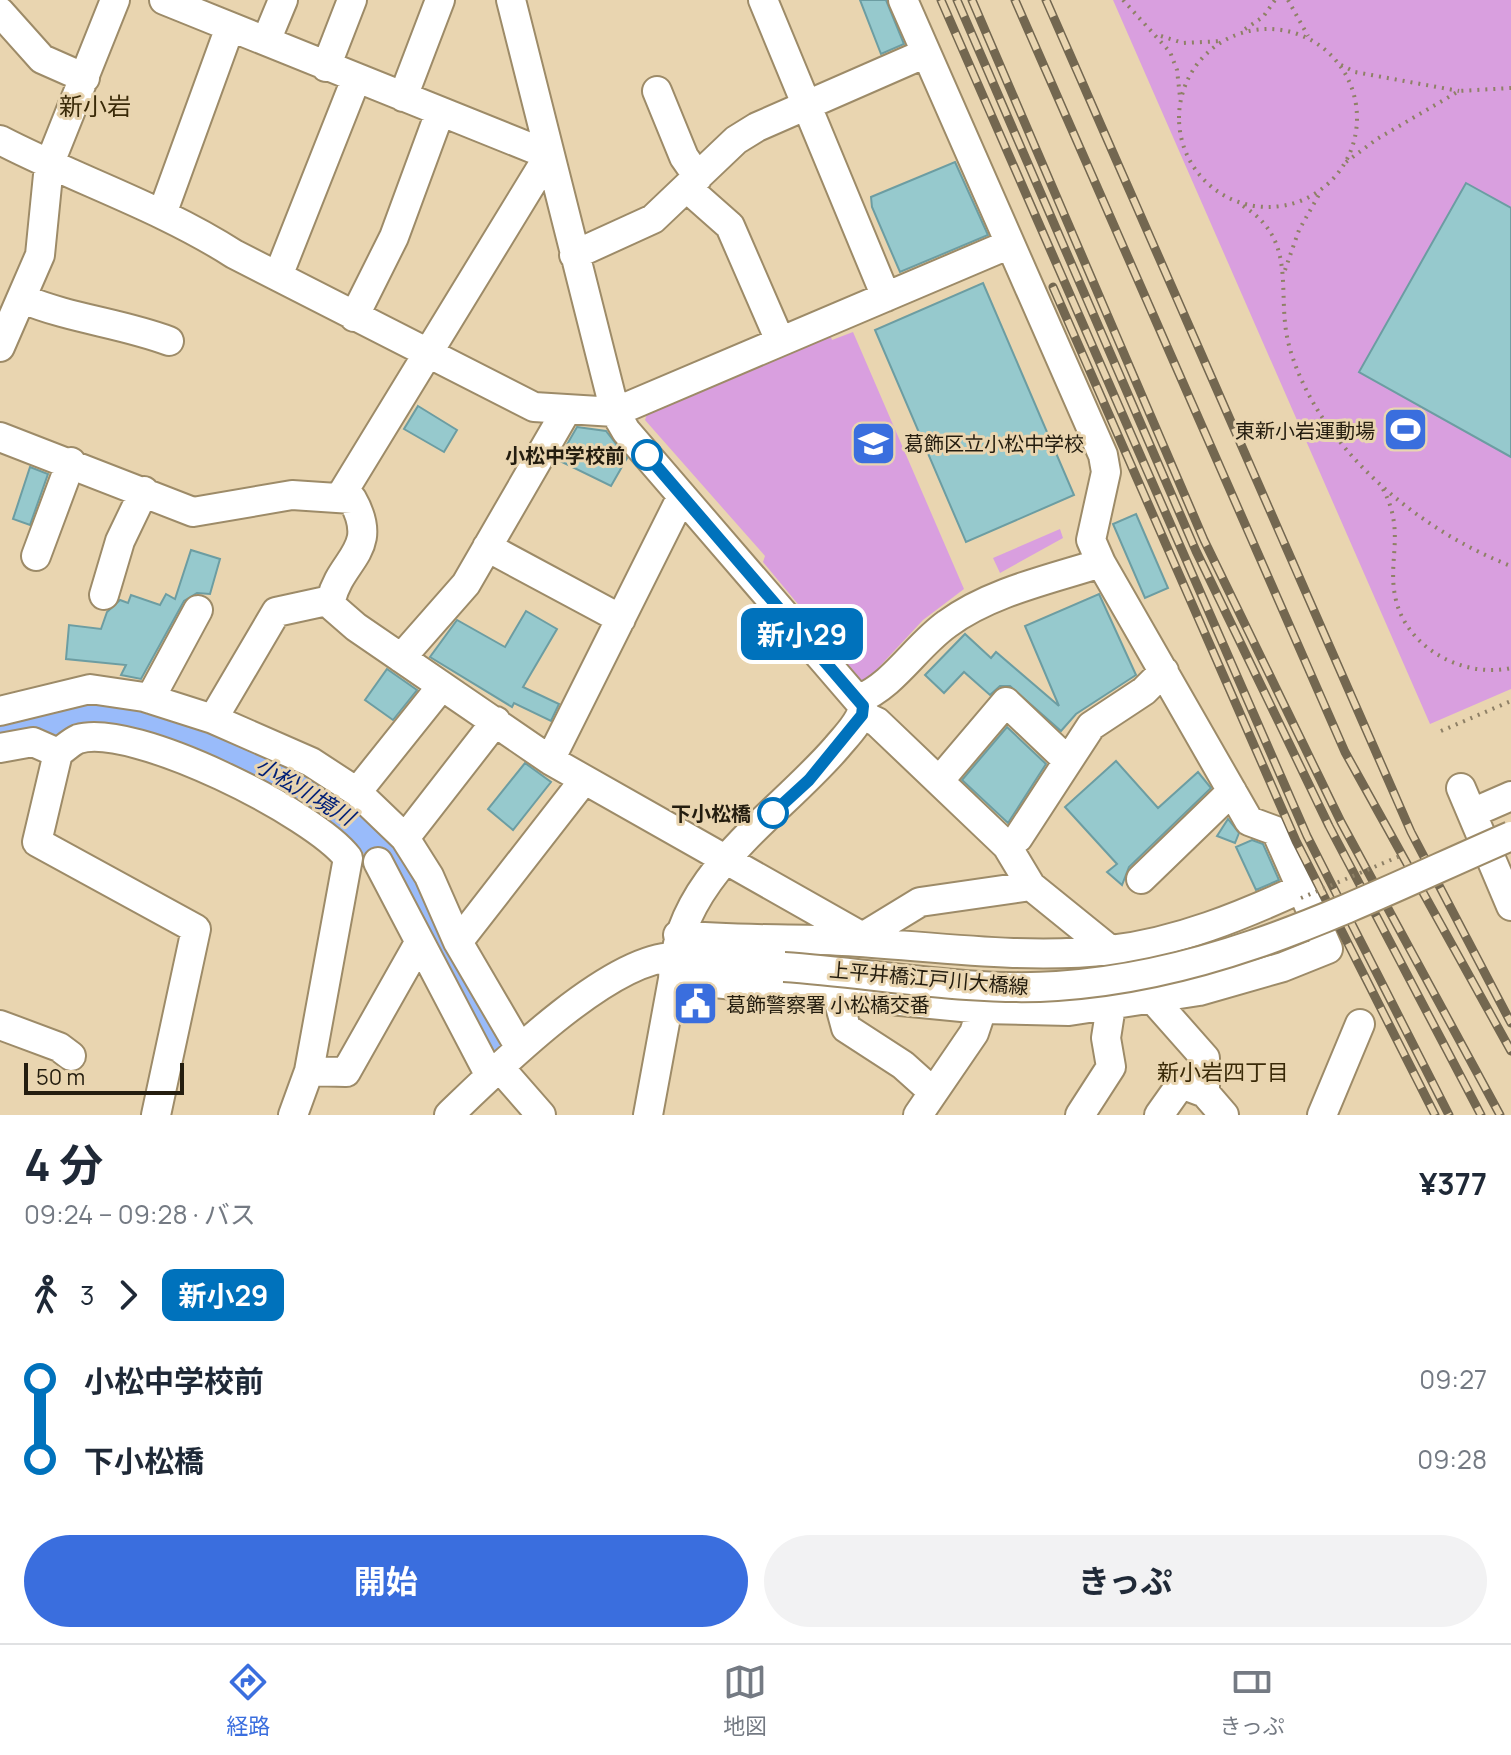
<!DOCTYPE html>
<html lang="ja">
<meta charset="utf-8">
<style>
body{margin:0;font-family:Manrope,"Noto Sans JP",sans-serif;background:#f2f2f3;color:#1f2937;height:100vh;display:flex;flex-direction:column;font-size:30px;white-space:nowrap}
*{box-sizing:border-box;margin:0}
p{font-size:26px;color:#747a83}
.icon{flex:none;width:44px;height:44px;fill:none;stroke:currentColor;stroke-width:2;stroke-linecap:round;stroke-linejoin:round}
.map{position:relative;height:1115px;overflow:hidden}
.side{display:flex;flex-direction:column;background:#fff;flex:1}
.side>*{flex:none}
.badge{padding:0 16px;border-radius:12px;font-size:28px;line-height:52px}
.scale{position:absolute;left:24px;bottom:20px;width:160px;box-sizing:border-box;padding-left:8px;border:4px solid #241d0f;border-top:0;font-size:22px;line-height:28px;white-space:nowrap;color:#241d0f;-webkit-text-stroke:6px #e9d5b0;paint-order:stroke}
.map>.badge{position:absolute;translate:-50% -50%;box-shadow:0 0 0 4px #fff}
.legs{display:flex;align-items:center;gap:12px;height:88px;padding:0 24px;font-size:26px}
.legs p{margin-inline-start:auto}
.headline{display:flex;align-items:center;justify-content:space-between;height:136px;padding:0 24px}
h1{font-size:44px;font-weight:700;line-height:60px}
.primary-button{display:flex;gap:16px;margin-top:auto;padding:16px 24px}
.primary-button a{flex:1;height:92px;border-radius:48px;background:#3a6ede;color:#fff;font-size:32px;font-weight:700;line-height:92px;text-align:center}
.primary-button a+a{background:#f2f2f3;color:#1f2937}
ul{padding:0 24px;list-style:none}
li{display:flex;align-items:center;gap:28px;height:80px;font-size:30px}
li i{display:grid;place-items:center;width:12px;height:100%;margin:0 10px;background:currentColor}
li i::after{content:'';width:20px;height:20px;margin:-10px;border:6px solid;border-radius:50%;background:#fff}
li p{margin-inline-start:auto}
li:first-child i{background:linear-gradient(#0000 50%,currentColor 0)}
li:last-child i{background:linear-gradient(currentColor 50%,#0000 0)}
.tabs{display:flex;justify-content:space-around;align-items:center;height:112px;border-top:2px solid #e0e1e3;background:#fff;font-size:22px;color:#747a83}
.tabs a{display:grid;justify-items:center;gap:4px}
.tabs .current{color:#3a6ede}
.map>svg:first-child{display:block}
</style>
<div class="map">
<svg width="1511" height="1115" viewBox="0 0 1511 1115">
<rect width="100%" height="100%" fill="#e9d5b0"/>
<path fill="#d99fdf" d="M1113,0H1511V689L1430,724Z
M853,332L964,589L923,620L868,679L861,680L763,562L765,556L645,420L647,414L830,334L832,340Z
M1060,529L1063,538L1000,573L993,558Z"/>
<g fill="none" stroke-linecap="round" stroke-linejoin="round">
<path stroke="#99bbfa" stroke-width="38" d="M0,725L91,709L158,718L208,735L316,792L366,829L395,858L493,1047"/>
</g>
<path fill="#96c9cd" stroke="#6c9da2" stroke-width="2" d="M860,0H886L904,44L881,54Z
M955,162L988,235L900,272L872,207L871,197Z
M1466,183L1511,208V457L1359,372Z
M983,283L1074,495L966,542L875,330Z
M418,406L457,430L444,452L404,429Z
M577,427L606,431L627,458L611,486L558,460Z
M30,467L48,474L30,525L13,519Z
M1136,514L1168,588L1145,598L1113,524Z
M191,550L220,559L210,594L197,593L184,601L141,679L121,675L126,665L66,659L69,625L101,629L107,612L120,600L128,603L131,595L160,605L166,594L175,599Z
M1099,594L1136,675L1076,714L1061,731L1010,686H1000L990,695L964,672L944,693L925,675L965,634L991,658L996,652L1059,706L1025,626Z
M526,611L557,629L523,687L559,704L551,721L514,703L512,707L430,657L457,620L505,647Z
M387,669L417,690L393,720L365,700Z
M1007,727L1046,764L1008,823L962,780Z
M1116,761L1158,808L1198,772L1211,788L1129,867L1122,885L1107,872L1117,864L1065,807Z
M525,763L551,782L513,830L488,809Z
M1228,819L1239,833L1235,843L1217,836Z
M1252,840L1263,844L1279,880L1256,890L1236,847Z"/>
<g fill="none" stroke-linecap="round" stroke-linejoin="round">
<defs>
<path id="minor" d="M164,0L549,155L340,497
M511,0L615,412L626,431L863,706C862,721 846,736 837,747C777,817 675,877 673,979L648,1115
M763,0L886,297
M0,12L42,59L85,78
M266,41L283,0
M326,67L352,0
M657,91L684,157L698,177
M403,97L440,0
M0,140C77,180 161,207 234,254L534,407L615,412L1010,244
M687,188L730,226L780,341
M162,214L230,27
M574,255L653,219L736,140L757,127L926,53
M278,276L356,79
M23,299C71,319 121,323 169,341
M354,317L394,237L440,112
M0,347L40,255L49,165L115,0
M0,437L193,512L292,495L352,499C381,550 341,558 331,600L333,607L356,627L550,760L873,943
M487,547L621,619
M36,556L71,462
M104,595L120,541L144,491
M401,658L466,584L566,411
M150,699L198,610
M859,699C894,685 916,646 947,624C990,592 1051,579 1101,563L1091,540L1106,472L1103,455L903,0
M0,711L90,689L144,697L213,719L311,762L357,792L405,838L429,876L458,942L520,1048
M862,715L877,722L1007,846L1031,886L1115,954
M213,719L276,612L331,600
M0,748L33,742L58,753
M550,760L682,496
M939,781L1006,702L1068,761
M1461,788L1511,906
M357,792L441,687
M1472,813L1511,796
M405,838L496,721
M1007,846L1018,838L1091,726L1144,691L1164,671
M378,862L490,1076
M1141,879L1232,791
M678,935C733,941 788,938 843,941C931,946 1023,960 1111,950C1178,942 1241,916 1302,888
M861,938L920,902L1031,886
M458,942L584,780
M673,979L982,1009L1069,1011L1199,991L1283,967L1328,949L1276,831L1249,821L1101,563
M1144,989L1205,1058V1093L1224,1115
M837,995L846,1028L903,1065L932,1091
M0,1025L59,1047L71,1056
M499,1067L541,1115
M309,1071L346,1072L419,943
M156,1115L196,929L37,842L58,753C64,749 71,742 78,739C133,722 315,814 348,858L309,1071L293,1115
M449,1115C496,1070 607,959 673,957C709,955 748,964 784,967
M918,1115L974,1033L982,1009
M1080,1115L1111,1067L1106,1038L1111,1006
M1159,1115L1181,1084L1205,1093
M1322,1115L1360,1024"/>
</defs>
<use href="#minor" stroke="#9d8b68" stroke-width="32"/>
<path stroke="#8e8066" stroke-width="4" stroke-dasharray="2 6" stroke-linecap="butt" d="M1123,0L1170,52L1177,70L1180,97
M1288,0L1308,36
M1179 118a89 89 0 1 1 178 0a89 89 0 1 1-178 0Z
M1245,29L1263,17L1275,0
M1161,36L1183,43L1223,41
M1341,65L1355,72L1459,91
M1346,162L1377,139L1459,91L1511,88
M1243,206C1301,242 1274,296 1290,349C1319,448 1418,530 1511,566
M1285,270L1299,230L1321,191
M1383,489C1407,534 1385,563 1397,604C1411,651 1466,678 1511,668
M1441,731L1511,701"/>
<use href="#minor" stroke="#fff" stroke-width="28"/>
<defs>
<path id="rail" d="M941,0L1307,836L1449,1115
M957,0L1196,551L1329,826L1481,1115
M972,0L1204,540L1341,822L1500,1115
M1015,0L1345,752L1511,1051
M1046,0L1411,832L1511,1023
M1053,287L1296,841L1435,1115"/>
</defs>
<use href="#rail" stroke="#736750" stroke-width="9"/>
<use href="#rail" stroke="#e9d5b0" stroke-width="6" stroke-dasharray="18" stroke-linecap="butt"/>
<defs>
<path id="minor-bridge" d="M784,967C873,973 969,992 1057,986C1224,975 1361,901 1511,836"/>
</defs>
<use href="#minor-bridge" stroke="#9d8b68" stroke-width="32" stroke-linecap="butt"/>
<path stroke="#8e8066" stroke-width="4" stroke-dasharray="2 6" stroke-linecap="butt" d="M1301,898L1400,856"/>
<use href="#minor-bridge" stroke="#fff" stroke-width="28"/>
</g>
<g fill="none" stroke-linecap="round" stroke-linejoin="round">
<defs>
<path id="line-1" d="M647,455L863,706L862,715L809,780L773,813"/>
</defs>
<use href="#line-1" stroke="#fff" stroke-width="18"/>
<use href="#line-1" stroke="#0072bc" stroke-width="12"/>
</g>
<defs>
<symbol id="stadium-square" viewBox="-11 -11 22 22"><rect x="-9" y="-9" width="18" height="18" rx="4" fill="#3a6ede" stroke="#e9d5b0"/><path d="M0-5a6.5 5 0 1 0 0 10a6.5 5 0 1 0 0-10ZM-3.5-1.8h7v3.6h-7Z" fill="#fff"/></symbol>
<symbol id="school-square" viewBox="-11 -11 22 22"><rect x="-9" y="-9" width="18" height="18" rx="4" fill="#3a6ede" stroke="#e9d5b0"/><path d="M0-5L7-2L0 1L-7-2ZM-4 1L0 2.5L4 1V4Q0 6-4 4Z" fill="#fff"/></symbol>
<symbol id="civic-square" viewBox="-11 -11 22 22"><rect x="-9" y="-9" width="18" height="18" rx="4" fill="#3a6ede" stroke="#e9d5b0"/><path d="M-.6-6.5H3V-4.5H.6V-3L4-1V1h2V6H-6V1h2V-1L-.6-3ZM-1.2 2.5V6h2.4V2.5Z" fill="#fff"/></symbol>
</defs>
<g fill-rule="evenodd">
<use href="#stadium-square" x="1380" y="404" width="51" height="51"/>
<use href="#school-square" x="848" y="418" width="51" height="51"/>
<use href="#civic-square" x="670" y="978" width="51" height="51"/>
</g>
<g fill="#fff" stroke="#0072bc" stroke-width="4">
<circle cx="647" cy="455" r="14"/>
<circle cx="773" cy="813" r="14"/>
</g>
<g text-anchor="middle" dominant-baseline="central" stroke-width="6" stroke-linejoin="round" paint-order="stroke">
<g font-size="20" fill="#241d0f" stroke="#e9d5b0" text-anchor="start">
<text x="1375" y="430" text-anchor="end">東新小岩運動場</text>
<text x="904" y="443">葛飾区立小松中学校</text>
<text x="726" y="1004">葛飾警察署 小松橋交番</text>
</g>
<g font-size="20" font-weight="bold" fill="#241d0f" stroke="#e9d5b0" text-anchor="end">
<text x="625" y="455">小松中学校前</text>
<text x="751" y="813">下小松橋</text>
</g>
<g font-size="20" fill="#241d0f" stroke="#e9d5b0">
<text transform="translate(929 978) rotate(5)">上平井橋江戸川大橋線</text>
</g>
<g font-size="22" font-style="italic" fill="#001f77" stroke="#e9d5b0">
<text transform="translate(305 791) rotate(31)">小松川境川</text>
</g>
<g font-size="22" fill="#3a2a08" stroke="#e9d5b0">
<text x="1223" y="1072">新小岩四丁目</text>
</g>
<g font-size="24" fill="#3a2a08" stroke="#e9d5b0">
<text x="95" y="105">新小岩</text>
</g>
</g>
</svg>
<div class="scale">50 m</div>
<b class="badge" style="left:802px;top:634px;background:#0072bc;color:#fff">新小29</b>
</div>
<section class="side">
<div class="headline"><div><h1>4 分</h1><p>09:24 – 09:28 · バス</p></div><b>¥377</b></div>
<div class="legs"><svg class="icon" aria-label="walk" viewBox="0 0 24 24"><circle cx="13" cy="4" r="2"/><path d="M13 8l-2 6 4 7M11 14l-3 7M7 12l3-4h3l4 4"/></svg>3<svg class="icon" aria-label="forward" viewBox="0 0 24 24"><path d="M9 5l7 7-7 7"/></svg><b class="badge" style="background:#0072bc;color:#fff">新小29</b></div>
<ul>
<li><i style="color:#0072bc"></i><b>小松中学校前</b><p>09:27</p></li>
<li><i style="color:#0072bc"></i><b>下小松橋</b><p>09:28</p></li>
</ul>
<div class="primary-button"><a>開始</a><a>きっぷ</a></div>
</section>
<nav class="tabs">
<a class="current"><svg class="icon" aria-label="directions" viewBox="0 0 24 24"><path d="M12 3l9 9-9 9-9-9zM9 14v-3h6M13 9l2 2-2 2"/></svg>経路</a>
<a><svg class="icon" aria-label="map" viewBox="0 0 24 24"><path d="M3 6l6-2 6 2 6-2v14l-6 2-6-2-6 2zM9 4v14M15 6v14"/></svg>地図</a>
<a><svg class="icon" aria-label="tickets" viewBox="0 0 24 24"><path d="M3 7h18v10H3zM15 7v10"/></svg>きっぷ</a>
</nav>
